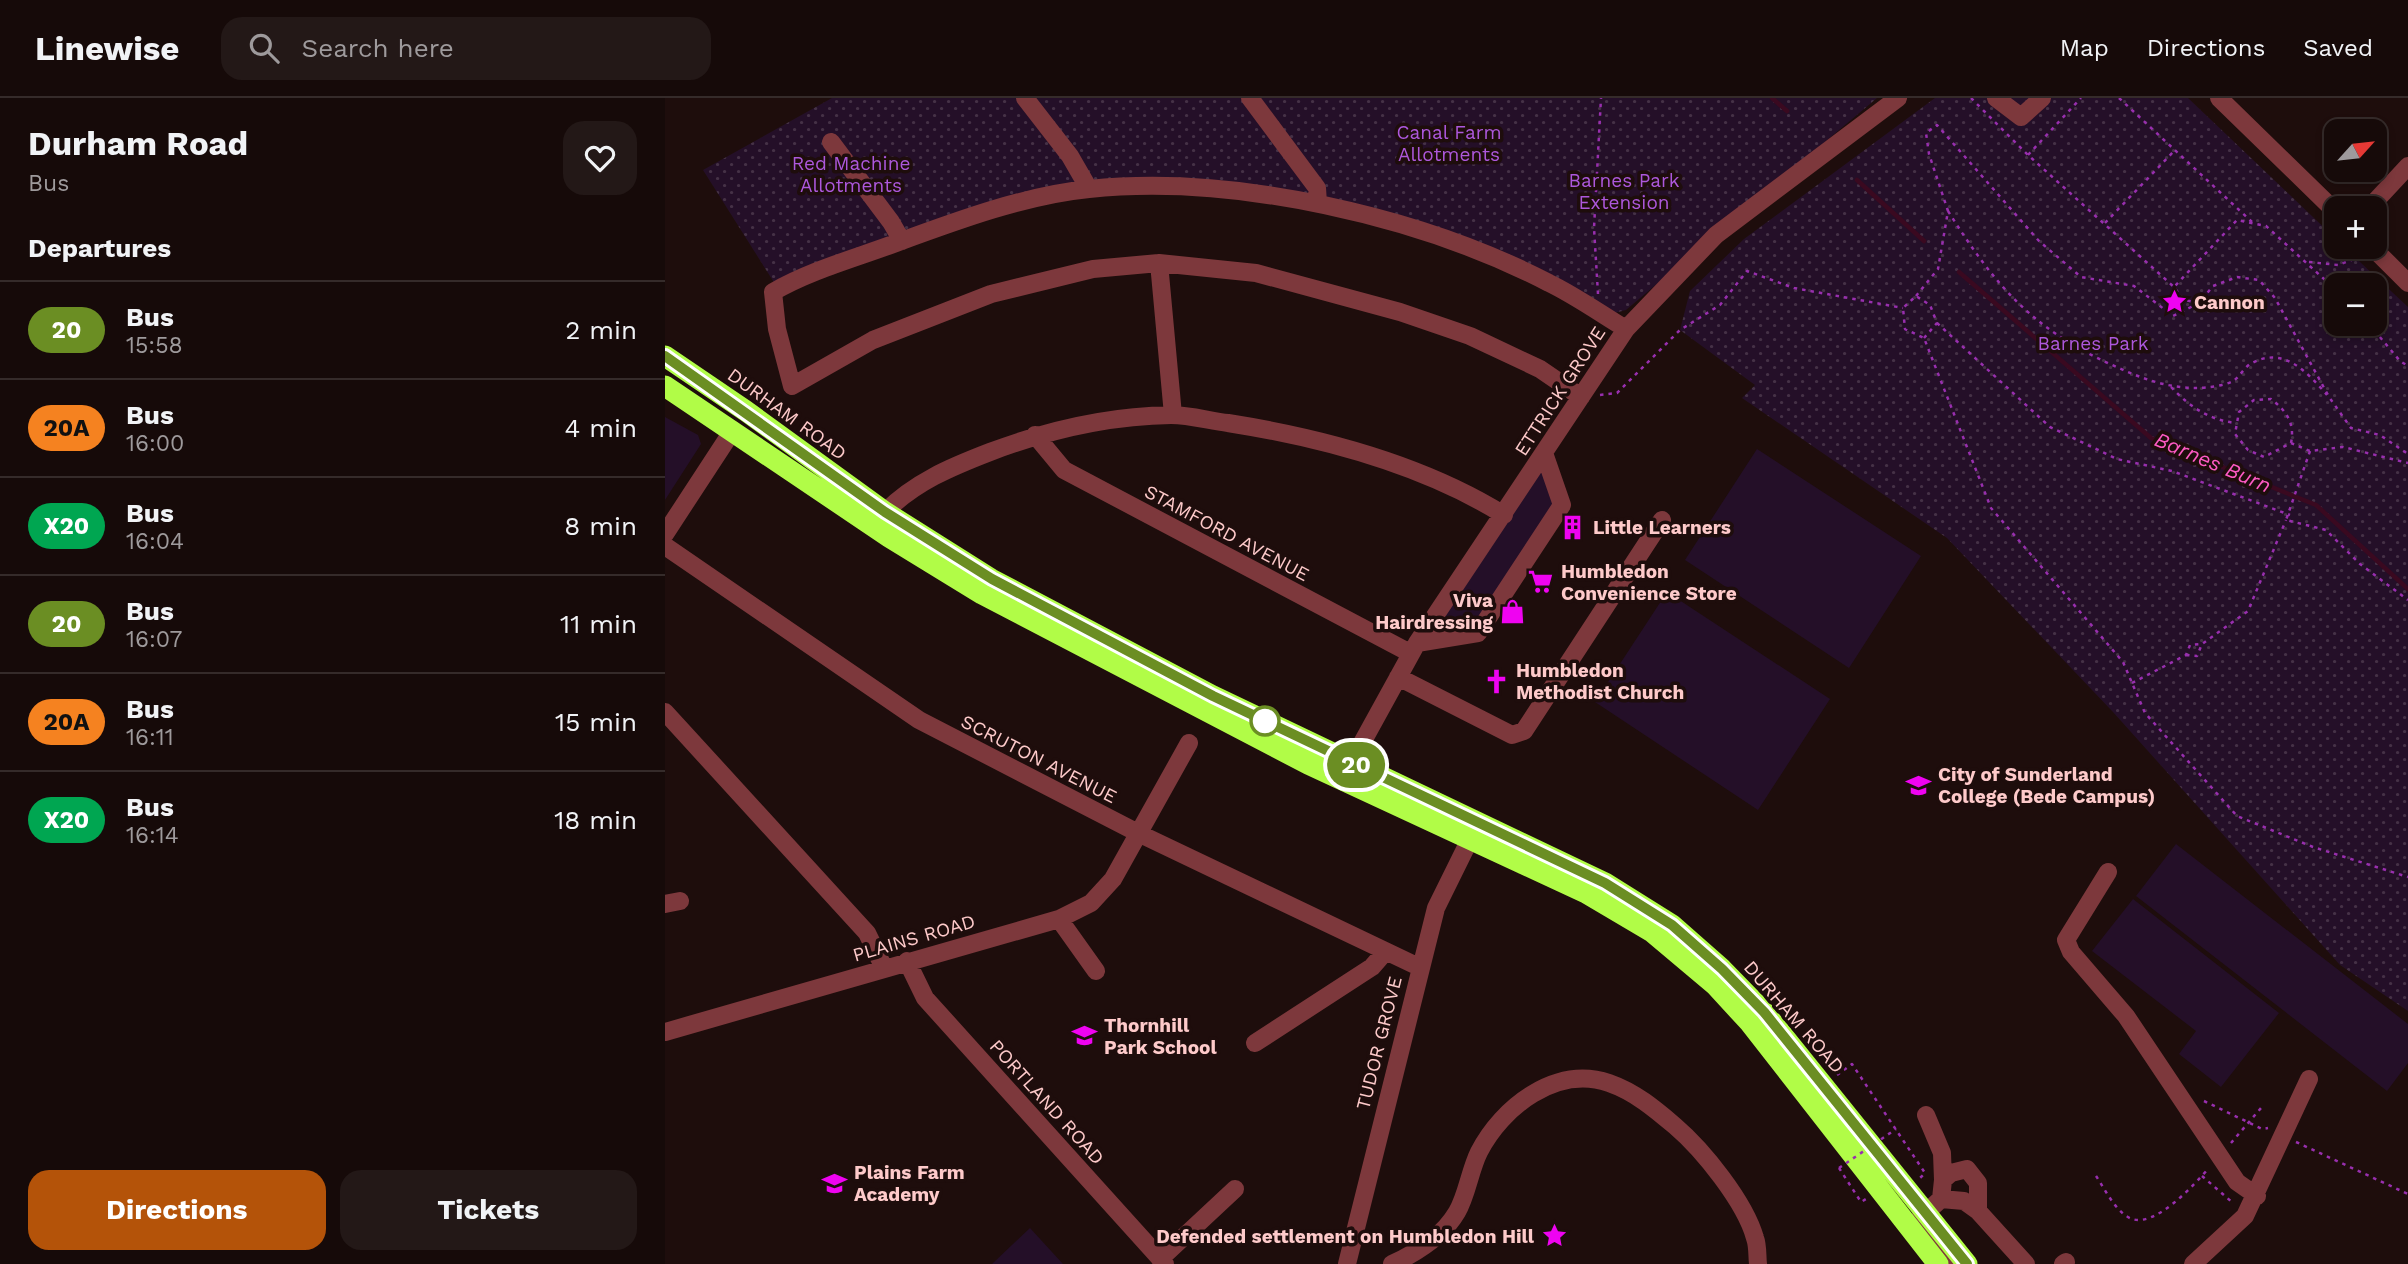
<!DOCTYPE html>
<meta charset="utf-8">
<style>
body{margin:0;font-family:"Work Sans",sans-serif;background:#231817;color:#f1f3f6;height:100vh;display:flex;flex-direction:column;font-size:26px;white-space:nowrap}
*{box-sizing:border-box;margin:0}
p{font-size:23px;color:#9e9a9c}
.icon{flex:none;width:38px;height:38px;fill:none;stroke:currentColor;stroke-width:2;stroke-linecap:round;stroke-linejoin:round}
.map{position:relative;flex:1;overflow:hidden}
.side{display:flex;flex-direction:column;background:#160a09;width:665px}
.side>*{flex:none}
.badge{padding:0 14px;border-radius:23px;font-size:24px;line-height:46px}
.needle{width:46px;rotate:63deg}
.tools{position:absolute;left:1659px;top:21px;display:grid;gap:14px}
.tools a{display:grid;place-items:center;width:63px;height:63px;border-radius:14px;background:#160a09;box-shadow:0 4px 10px #0003,0 0 0 2px #352b2a;font-size:35px}
.map>.badge{position:absolute;translate:-50% -50%;box-shadow:0 0 0 4px #fff}
h2{padding:0 28px;font-size:26px;line-height:63px}
.round{display:grid;place-items:center;flex:none;width:74px;height:74px;border-radius:21px;background:#231817}
.overview{display:flex;align-items:center;justify-content:space-between;height:119px;padding:0 28px}
h1{font-size:33px;font-weight:700;line-height:52px}
.button{display:flex;gap:14px;margin-top:auto;padding:14px 28px}
.button a{flex:1;height:80px;border-radius:21px;background:#b45309;color:#fff;font-size:28px;font-weight:700;line-height:80px;text-align:center}
.button a+a{background:#231817;color:#f1f3f6}
ul{padding:0;list-style:none}
li{display:flex;align-items:center;gap:21px;height:98px;padding:0 28px;border-top:2px solid #352b2a}
li div{flex:1}
li b{display:block;font-size:26px}
li em{font-style:normal}
li .badge{min-width:77px;font-weight:700;text-align:center}
header{display:flex;align-items:center;gap:42px;box-sizing:border-box;height:98px;padding:0 35px;background:#160a09;border-bottom:2px solid #352b2a}
header strong{font-size:33px}
nav{display:flex;gap:38px;margin-inline-start:auto;font-size:24px}
.search{width:490px;height:63px;background:#231817;display:flex;align-items:center;gap:18px;box-sizing:border-box;padding:0 24px;border-radius:21px;color:#9e9a9c;font-size:26px}
main{display:flex;flex:1;min-height:0}
.map>svg:first-child{display:block}
</style>
<header>
<strong>Linewise</strong>
<div class="search"><svg class="icon" aria-label="search" viewBox="0 0 24 24"><circle cx="10" cy="10" r="6"/><path d="M15 15l6 6"/></svg>Search here</div>
<nav><a>Map</a><a>Directions</a><a>Saved</a></nav>
</header>
<main>
<section class="side">
<div class="overview"><div><h1>Durham Road</h1><p>Bus</p></div><a class="round"><svg class="icon" aria-label="heart" viewBox="0 0 24 24"><path d="M12 20l-8-8c-3-5 5-10 8-4 3-6 11-1 8 4z"/></svg></a></div>
<h2>Departures</h2>
<ul>
<li><span class="badge" style="background:#6b8e23;color:#fff">20</span><div><b>Bus</b><p>15:58</p></div><em>2 min</em></li>
<li><span class="badge" style="background:#f58220;color:#111">20A</span><div><b>Bus</b><p>16:00</p></div><em>4 min</em></li>
<li><span class="badge" style="background:#00a651;color:#fff">X20</span><div><b>Bus</b><p>16:04</p></div><em>8 min</em></li>
<li><span class="badge" style="background:#6b8e23;color:#fff">20</span><div><b>Bus</b><p>16:07</p></div><em>11 min</em></li>
<li><span class="badge" style="background:#f58220;color:#111">20A</span><div><b>Bus</b><p>16:11</p></div><em>15 min</em></li>
<li><span class="badge" style="background:#00a651;color:#fff">X20</span><div><b>Bus</b><p>16:14</p></div><em>18 min</em></li>
</ul>
<div class="button"><a>Directions</a><a>Tickets</a></div>
</section>
<div class="map">
<svg width="1743" height="1166" viewBox="0 0 1743 1166">
<defs>
<pattern id="park-dots" width="8" height="8" patternUnits="userSpaceOnUse" patternTransform="scale(1.75)"><rect width="8" height="8" fill="#240f28"/><path d="M2 2h.1M6 6h.1" fill="none" stroke="#453146" stroke-width="1.8" stroke-linecap="round"/></pattern>
</defs>
<rect width="100%" height="100%" fill="#1e0d0c"/>
<path fill="#240f28" d="M0,319L33,337L36,346L0,402Z
M1092,351L1256,458L1184,570L1020,462Z
M879,355L897,407L813,535L752,545Z
M1002,494L1165,601L1093,712L930,604Z
M1511,746L1743,926V965L1722,993L1471,798Z
M1468,801L1614,915L1556,989L1514,956L1531,933L1427,853Z
M365,1130L398,1166H327Z"/>
<path fill="url(#park-dots)" fill-rule="evenodd" d="M167,0H1212L961,212L942,217L876,171L670,108L436,86L110,186L38,72Z
M1270,0H1523L1671,141V149H1679L1743,209V913L1675,867L1448,614L1282,440L1077,300L1090,287L1015,232L1025,193L1079,141ZM1671,187H1710V226H1671Z"/>
<g fill="none" stroke-linecap="round" stroke-linejoin="round">
<path stroke="#3a0920" stroke-width="4.5" d="M1107,0L1122,13
M1192,82L1259,143
M1294,174L1486,340L1651,407L1743,491"/>
<path stroke="#982fae" stroke-width="2.5" stroke-dasharray="3.5 5" stroke-linecap="butt" d="M1306,0L1363,57L1509,189
M1454,0L1587,124
M1363,57L1416,0
M1283,113C1329,186 1366,230 1445,266C1473,279 1500,290 1531,290C1541,290 1559,288 1568,283C1575,279 1579,269 1587,265C1619,248 1642,274 1662,297
M1440,125L1510,52
M1644,164L1673,167L1692,160L1691,153
M933,196L929,130L936,0
M1251,198L1273,171L1283,113L1264,56L1261,35L1272,27L1374,143L1416,179L1469,188L1508,218L1534,205L1548,188L1572,179L1594,182L1610,200L1664,299L1686,330L1715,337L1743,356
M1534,205L1519,202L1509,189L1572,122L1601,128L1671,192
M1272,225L1385,329L1452,361L1507,373L1625,417
M1704,226L1735,263L1743,268
M1259,240L1272,225L1265,207L1251,198L1238,210L1240,231L1259,240L1326,410L1458,564L1480,615L1572,718L1648,749L1743,779
M1506,289C1525,309 1544,322 1571,325
M935,297L952,295L1015,232L1055,207L1082,173L1129,190L1238,210
M1626,345C1630,326 1622,313 1606,301L1589,302L1574,314L1570,336L1583,352L1599,359L1626,345L1645,353L1678,349L1743,365
M1645,353L1621,422L1661,432L1695,466L1743,502
M1521,557L1532,558L1537,546
M1467,585L1521,557L1525,547L1537,546L1583,513L1621,422
M1172,977L1187,966L1260,1075L1255,1080
M1539,1003L1597,1031L1603,1030
M1631,1044L1743,1096
M1566,1045L1596,1010
M1174,1070L1196,1104L1201,1101
M1431,1078C1440,1091 1451,1115 1467,1121C1491,1129 1529,1087 1543,1071
M1537,1078L1568,1105"/>
<path stroke="#7d383c" stroke-width="18" d="M360,0L405,58L424,91
M585,0L652,90L653,105
M1331,0L1356,19L1377,0
M1554,0L1671,114
M166,44L226,124L237,143
M1704,110L1743,68
M1707,149L1743,185
M494,165L508,317
M916,299L875,271L805,238L735,214L591,175L494,165L428,171L326,196L208,242L127,288L112,231L108,194C146,172 191,160 231,145C291,123 361,97 424,91C569,76 755,118 884,185C911,198 936,216 961,231
M370,337L399,372L745,555
M220,414C250,384 286,369 325,354C383,332 443,318 506,317C525,317 545,323 563,325C658,340 757,366 839,417
M0,436L68,332
M0,448L254,622L475,736L754,869
M752,545L813,535L897,407L879,355
M733,579L847,637L859,633L997,422
M0,614L202,835L219,870
M681,674L752,545L961,231L1051,137L1233,0
M1443,774L1401,842L1406,854L1461,918L1572,1084L1592,1098
M0,806L15,803
M394,821L431,873
M242,863L260,900L500,1166
M0,934L394,821L426,805L448,781L524,645
M590,945L707,869L720,854
M1261,1017L1277,1055L1278,1082
M1276,1101L1299,1103L1313,1113L1361,1166
M495,1161L570,1091
M682,1166L771,810L810,731
M727,1166C751,1155 778,1138 792,1114C802,1097 805,1072 814,1054C837,1009 891,967 944,985C970,994 990,1011 1010,1028C1038,1052 1080,1104 1090,1140C1093,1148 1092,1158 1093,1166
M1286,1166L1255,1120L1276,1101L1278,1082L1286,1075L1302,1071L1313,1085V1113
M1398,1166L1401,1164
M1528,1166L1580,1118L1644,981"/>
<path stroke="#b1fc47" stroke-width="21" d="M0,258L81,313L220,414L326,481L548,598L940,785L1007,827L1057,871L1099,914L1302,1166
M0,288L224,439L317,496L643,666L921,795L987,834L1050,887L1085,925L1273,1166"/>
<path stroke="#982fae" stroke-width="2.5" stroke-dasharray="3.5 5" stroke-linecap="butt" d="M1174,1070L1231,1031"/>
</g>
<g fill="none" stroke-linecap="round" stroke-linejoin="round">
<defs>
<path id="line" d="M0,258L220,414L327,481L548,598L940,785L1007,827L1057,871L1099,914L1302,1166"/>
</defs>
<use href="#line" stroke="#fff" stroke-width="16"/>
<use href="#line" stroke="#6b8e23" stroke-width="10"/>
</g>
<defs>
<symbol id="sight-bare" viewBox="-9 -9 18 18"><path d="M0-6L1.8-2.2L6-1.7L2.9 1.2L3.7 5.4L0 3.3L-3.7 5.4L-2.9 1.2L-6-1.7L-1.8-2.2Z" fill="#ef03f1" stroke="#1e0d0c" stroke-width="2.5" paint-order="stroke"/></symbol>
<symbol id="building-bare" viewBox="-9 -9 18 18"><path d="M-4-6H4V6H1V3H-1V6H-4ZM-2.5-4.3h1.7v1.8h-1.7ZM.8-4.3h1.7v1.8H.8ZM-2.5-1h1.7V.8h-1.7ZM.8-1h1.7V.8H.8Z" fill="#ef03f1" stroke="#1e0d0c" stroke-width="2.5" paint-order="stroke"/></symbol>
<symbol id="supermarket-bare" viewBox="-9 -9 18 18"><path d="M-6-5.5h2.5l.6 2H6L4.5 2H-2.5L-4.4-4H-6ZM-1.5 3.2a1.3 1.3 0 1 0 .1 0ZM3 3.2a1.3 1.3 0 1 0 .1 0Z" fill="#ef03f1" stroke="#1e0d0c" stroke-width="2.5" paint-order="stroke"/></symbol>
<symbol id="shop-bare" viewBox="-9 -9 18 18"><path d="M-5-2.5h2.3a2.7 3.5 0 0 1 5.4 0H5L5.5 6h-11ZM-1.5-2.5h3a1.5 2.3 0 0 0-3 0Z" fill="#ef03f1" stroke="#1e0d0c" stroke-width="2.5" paint-order="stroke"/></symbol>
<symbol id="church-bare" viewBox="-9 -9 18 18"><path d="M-1.2-6h2.4v3.5h3.3v2.4h-3.3V6h-2.4V-.1h-3.3v-2.4h3.3Z" fill="#ef03f1" stroke="#1e0d0c" stroke-width="2.5" paint-order="stroke"/></symbol>
<symbol id="university-bare" viewBox="-9 -9 18 18"><path d="M0-5L7-2L0 1L-7-2ZM-4 1L0 2.5L4 1V4Q0 6-4 4Z" fill="#ef03f1" stroke="#1e0d0c" stroke-width="2.5" paint-order="stroke"/></symbol>
<symbol id="school-bare" viewBox="-9 -9 18 18"><path d="M0-5L7-2L0 1L-7-2ZM-4 1L0 2.5L4 1V4Q0 6-4 4Z" fill="#ef03f1" stroke="#1e0d0c" stroke-width="2.5" paint-order="stroke"/></symbol>
</defs>
<g fill-rule="evenodd">
<use href="#sight-bare" x="1492" y="186" width="35" height="35"/>
<use href="#building-bare" x="890" y="412" width="35" height="35"/>
<use href="#supermarket-bare" x="858" y="466" width="35" height="35"/>
<use href="#shop-bare" x="830" y="496" width="35" height="35"/>
<use href="#church-bare" x="814" y="566" width="35" height="35"/>
<use href="#university-bare" x="1236" y="670" width="35" height="35"/>
<use href="#school-bare" x="402" y="920" width="35" height="35"/>
<use href="#school-bare" x="152" y="1068" width="35" height="35"/>
<use href="#sight-bare" x="872" y="1120" width="35" height="35"/>
</g>
<circle fill="#fff" stroke="#6b8e23" stroke-width="3.5" cx="600" cy="623" r="14"/>
<g text-anchor="middle" dominant-baseline="central" stroke-width="7" stroke-linejoin="round" paint-order="stroke">
<g font-size="19" fill="#ad58dc" stroke="#1e0d0c">
<text x="784" y="34">Canal Farm<tspan x="784" dy="22">Allotments</tspan></text>
<text x="186" y="65">Red Machine<tspan x="186" dy="22">Allotments</tspan></text>
<text x="959" y="82">Barnes Park<tspan x="959" dy="22">Extension</tspan></text>
<text x="1428" y="245">Barnes Park</text>
</g>
<g font-size="19" font-weight="bold" fill="#fecaca" stroke="#1e0d0c" text-anchor="start">
<text x="1529" y="204">Cannon</text>
<text x="928" y="429">Little Learners</text>
<text x="896" y="473">Humbledon<tspan x="896" dy="22">Convenience Store</tspan></text>
<text x="828" y="502" text-anchor="end">Viva<tspan x="828" dy="22">Hairdressing</tspan></text>
<text x="851" y="572">Humbledon<tspan x="851" dy="22">Methodist Church</tspan></text>
<text x="1273" y="676">City of Sunderland<tspan x="1273" dy="22">College (Bede Campus)</tspan></text>
<text x="439" y="927">Thornhill<tspan x="439" dy="22">Park School</tspan></text>
<text x="189" y="1074">Plains Farm<tspan x="189" dy="22">Academy</tspan></text>
<text x="869" y="1138" text-anchor="end">Defended settlement on Humbledon Hill</text>
</g>
<g font-size="19" fill="#fecaca" stroke="#1e0d0c">
<text transform="translate(895 293) rotate(-57)">ETTRICK GROVE</text>
<text transform="translate(122 316) rotate(36)">DURHAM ROAD</text>
<text transform="translate(562 435) rotate(28)">STAMFORD AVENUE</text>
<text transform="translate(374 661) rotate(27)">SCRUTON AVENUE</text>
<text transform="translate(249 840) rotate(-16)">PLAINS ROAD</text>
<text transform="translate(1129 919) rotate(49)">DURHAM ROAD</text>
<text transform="translate(714 945) rotate(-76)">TUDOR GROVE</text>
<text transform="translate(382 1004) rotate(48)">PORTLAND ROAD</text>
</g>
<g font-size="21" font-style="italic" fill="#fd5ac3" stroke="#1e0d0c">
<text transform="translate(1548 364) rotate(23)">Barnes Burn</text>
</g>
</g>
</svg>
<div class="tools">
<a><svg class="needle" viewBox="-14 -14 28 28"><path d="M0-13l5 13h-10z" fill="#e53935"/><path d="M0 13l5-13h-10z" fill="#9e9a9c"/></svg></a>
<a>+</a>
<a>−</a>
</div>
<b class="badge" style="left:691px;top:667px;background:#6b8e23;color:#fff">20</b>
</div>
</main>
